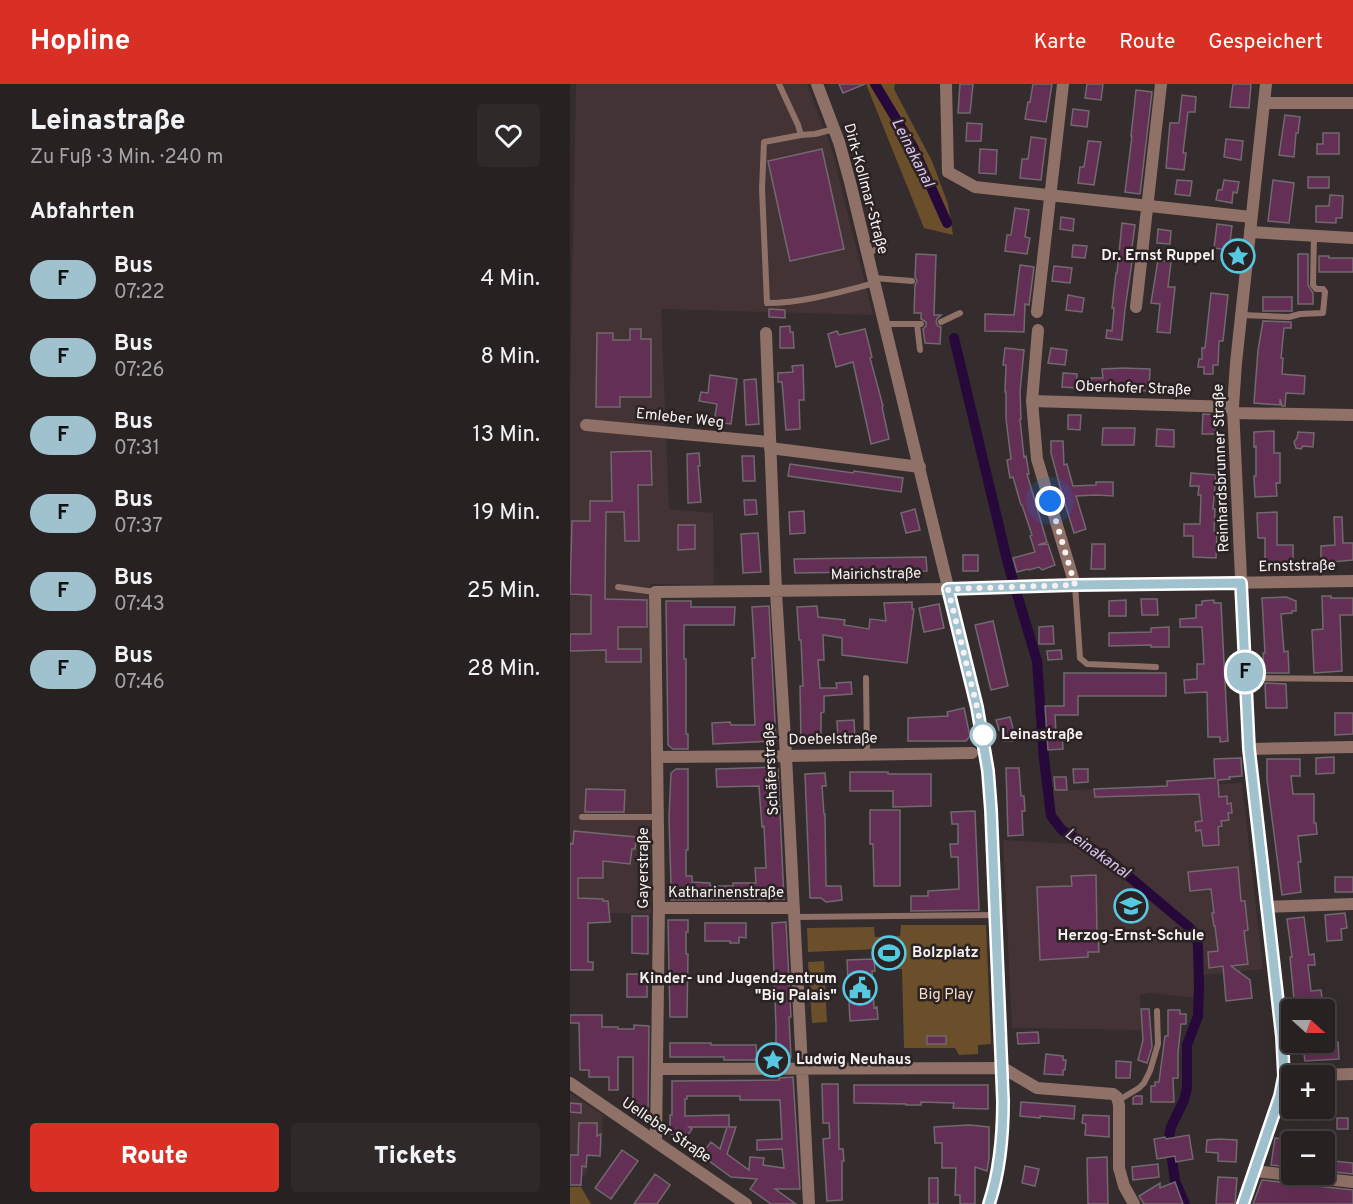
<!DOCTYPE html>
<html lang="de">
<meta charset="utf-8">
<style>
body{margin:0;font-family:Overpass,sans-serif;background:#2f292a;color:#f1f3f6;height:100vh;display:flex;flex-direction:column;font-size:22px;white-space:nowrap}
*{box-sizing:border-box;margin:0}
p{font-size:20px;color:#a4a3a5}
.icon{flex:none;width:33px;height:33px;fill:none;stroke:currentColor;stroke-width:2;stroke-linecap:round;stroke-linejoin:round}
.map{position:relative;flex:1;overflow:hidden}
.details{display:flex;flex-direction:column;background:#272122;width:570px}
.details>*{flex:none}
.badge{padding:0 12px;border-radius:20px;font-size:21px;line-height:39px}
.needle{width:39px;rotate:111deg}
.tools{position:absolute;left:711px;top:915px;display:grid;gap:12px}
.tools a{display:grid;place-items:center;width:54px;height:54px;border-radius:6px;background:#272122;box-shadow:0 6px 24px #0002,0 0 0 2px #433e40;font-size:30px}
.you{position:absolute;width:30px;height:30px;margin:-15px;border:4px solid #fff;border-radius:50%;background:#1a73e8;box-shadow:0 0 0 9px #1a73e833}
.map>.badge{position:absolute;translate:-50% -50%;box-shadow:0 0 0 3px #fff}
h2{padding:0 30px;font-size:22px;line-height:54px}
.round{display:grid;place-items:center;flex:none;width:63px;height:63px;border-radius:6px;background:#2f292a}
.headline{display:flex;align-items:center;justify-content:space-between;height:102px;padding:0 30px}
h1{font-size:28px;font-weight:800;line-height:45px}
.primary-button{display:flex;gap:12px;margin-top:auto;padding:12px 30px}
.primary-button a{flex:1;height:69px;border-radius:6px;background:#d93025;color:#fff;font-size:24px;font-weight:800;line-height:69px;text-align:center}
.primary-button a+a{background:#2f292a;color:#f1f3f6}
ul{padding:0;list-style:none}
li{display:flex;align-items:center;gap:18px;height:78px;padding:0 30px}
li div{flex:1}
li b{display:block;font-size:22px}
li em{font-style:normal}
li .badge{min-width:66px;font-weight:700;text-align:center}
header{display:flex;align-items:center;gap:36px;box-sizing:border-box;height:84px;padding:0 30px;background:#d93025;color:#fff}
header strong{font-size:28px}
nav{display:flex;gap:33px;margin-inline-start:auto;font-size:21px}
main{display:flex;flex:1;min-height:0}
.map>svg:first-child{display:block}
</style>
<header>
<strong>Hopline</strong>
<nav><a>Karte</a><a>Route</a><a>Gespeichert</a></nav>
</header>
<main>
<section class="details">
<div class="headline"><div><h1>Leinastraße</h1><p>Zu Fuß · 3 Min. · 240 m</p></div><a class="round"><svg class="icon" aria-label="heart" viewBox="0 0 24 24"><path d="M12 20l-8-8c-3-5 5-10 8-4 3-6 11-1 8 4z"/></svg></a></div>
<h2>Abfahrten</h2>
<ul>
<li><span class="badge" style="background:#a0c1ce;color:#111">F</span><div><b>Bus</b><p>07:22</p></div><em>4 Min.</em></li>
<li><span class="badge" style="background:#a0c1ce;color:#111">F</span><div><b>Bus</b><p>07:26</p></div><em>8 Min.</em></li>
<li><span class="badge" style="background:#a0c1ce;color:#111">F</span><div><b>Bus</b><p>07:31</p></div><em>13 Min.</em></li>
<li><span class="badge" style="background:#a0c1ce;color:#111">F</span><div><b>Bus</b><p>07:37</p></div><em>19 Min.</em></li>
<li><span class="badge" style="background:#a0c1ce;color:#111">F</span><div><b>Bus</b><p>07:43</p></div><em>25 Min.</em></li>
<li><span class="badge" style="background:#a0c1ce;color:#111">F</span><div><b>Bus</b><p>07:46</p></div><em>28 Min.</em></li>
</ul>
<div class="primary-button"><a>Route</a><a>Tickets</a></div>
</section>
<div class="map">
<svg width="783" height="1120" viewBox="0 0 783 1120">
<rect width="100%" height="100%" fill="#342c2d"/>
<path fill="#433335" d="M6,0H237L262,66L303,231L91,225L99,425L143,429L144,501L80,500L81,830L0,828V308Z
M672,699L693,885L626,892V914L580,909L570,911L571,946L442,944L433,756L502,760L503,755L493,749L478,730L475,707Z
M0,1009L33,1031L32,1049L29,1051L32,1058L31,1073H18L17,1091L12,1092V1103L0,1102Z"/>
<path fill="#6b4f2a" d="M296,0H325L324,5L362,77L378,120L383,151L354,144Z
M331,841H416L421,960L408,961V970L389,971L385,964H334L332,885H310L309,865L238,868L237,844L304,843L305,853L330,852Z
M254,877L257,938L242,939L238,878Z
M0,1103H11L21,1120H0Z"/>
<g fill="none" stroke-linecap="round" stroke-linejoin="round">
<path stroke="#26083a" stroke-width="10" d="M305,0L343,63L377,139
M384,254L438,480L467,577L474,675L481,732L492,746L537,774L620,844L627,854L628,863L629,902L628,932L617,961V1004L614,1016L601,1043L599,1053L605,1097L615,1120"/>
</g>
<path fill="#632f54" stroke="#71696e" stroke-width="1.5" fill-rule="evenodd" d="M269,0H295L273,9Z
M390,0H403L400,29H388Z
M463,0H482L476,38L455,35L458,18H460Z
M517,0H533L531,16L515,14Z
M663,0H681L679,24L660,23Z
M566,6L582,8L570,110L555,108L562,52H561Z
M612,11L626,13L625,28H618L613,69H616L614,86L596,84L600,39H609Z
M503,25L519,27L517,43L501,41Z
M715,31L730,33L728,49H726L724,73L709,71Z
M397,39L412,40L411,57H396Z
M753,49H769V70H747V60H753Z
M461,53L476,55L471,96L450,94L452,75H458Z
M656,55L673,57L671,76L654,73Z
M518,57L531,58L524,101L508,99L510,83H514Z
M252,65L274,165L220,177L198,77Z
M410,65L427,66L426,90L409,89Z
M738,93H759V104H738Z
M607,96L622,97L620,112L605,110Z
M654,96L669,98L667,109L663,108L662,119L646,116L648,106H652Z
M703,96L724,99L719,139L698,137Z
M760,111L773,112L772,134H766V139L746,138V122H759Z
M445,124L459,126L455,153L460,154L457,170L435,167L437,151H441Z
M491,133L504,135L503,147L490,145Z
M552,139L565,141L562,163L564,164L555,225L552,256L536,254L537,246L542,247L544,224H542L546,189H547Z
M647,140L662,142L659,166L644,164Z
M588,145L601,147L600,160L587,159Z
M503,161L517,162L515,174L502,173Z
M346,170L366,171L364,231H371L367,235L366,238L368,242L371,243L370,260L355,259L353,245L356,242V238L351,235V229H344L345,201L347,197L345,193Z
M728,170H738V201L743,209V220H728Z
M749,172H759V174H783V188H749Z
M588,176L601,178L598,203H605L600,249L587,248L590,220L581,219Z
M450,181L464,183L459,221L455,220L454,248L415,247V230L444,231Z
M484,182L502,184L500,199L482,197Z
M641,209L658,211L653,257H649L648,281H643V290H634V283H628L629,275H632V264H635Z
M498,211L514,214L512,228L496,226Z
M693,213H722V227H693Z
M199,225L215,226V234L199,233Z
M693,237L721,238V244H714L711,274H713L712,290L735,292L734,310L716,309L715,322H712L710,315V321L684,319L688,266Z
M220,242V248H223L224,264H210V243Z
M60,245H71V255H81V313H50V323H26L27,249H43V256H60Z
M295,245L302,273L300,274L313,322L312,323L319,355L301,360L283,278L266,283L258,250L267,247L269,251Z
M435,264L454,266L450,308L451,335H450L454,373L456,372L459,390H457L477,458L468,461L478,460L485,481L472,486L469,483L459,486L458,485L447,488L443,474L465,468L460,452L462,451L452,421H451L443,393L440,394L437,376L441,375L436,335V308H435L436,281H433Z
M481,264L497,266L495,281L478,279Z
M233,281L234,316H229L230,345L216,346L212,298H208V289L223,288L222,282Z
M553,284L580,285L579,307L560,306V304L533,305L521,304V294H533L532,285Z
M493,289L507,290L506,304L492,303Z
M140,291L167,295L161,340L144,338L147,320L129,317L131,308L138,309Z
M186,295L189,340L176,341L174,296Z
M633,330L646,331L645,350H632Z
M498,331H511L510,346L498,345Z
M533,344H565L564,361H532Z
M587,345L604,346V363L586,362Z
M704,347V369H710V399H706L707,412L685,413L684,392H686V362L684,363V348Z
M728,348L744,349L743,363L733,362L731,365L726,364L724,358L727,354Z
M481,357H493L494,381L497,380L503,402L526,401V398H543V412L526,411L506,412L516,445L504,449L492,410L481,369Z
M81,367L82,401H68L69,457H55L54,428H36L35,515L77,516V543H48V565H71V578H36V566L0,567V550H21V511L0,510L2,437H20V417H42L41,368Z
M129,369L130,382H128L131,418L118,419L117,370Z
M172,372H184L185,397H173Z
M220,380L283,389L284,387L333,394L331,408L218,392Z
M621,389L646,391L643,425H645L644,447H647L646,474L623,473V452H614V440H630L631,411H628L629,402H620Z
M174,416H186L187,430L175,431Z
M345,425L350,446L336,449L331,429Z
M234,427L235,449L220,450L219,428Z
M707,428V461H723V479H695V454H688L687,429Z
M764,433H772L773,459H783V476L751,479V462L765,461Z
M108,441H125V465L108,466Z
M188,449L191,488L173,489L171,450Z
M522,460H535V485H521Z
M393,471H408V487H393Z
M356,473L357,487L225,489L224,475Z
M752,512H761V514H783V531H770L772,587L744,589L742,546L753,545Z
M716,513L726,517V527H722V529L711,530L714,568L718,567L719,589H694L693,569H695L692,514Z
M571,515H587L588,531H572Z
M556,516V532H539V517Z
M644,516V519H651L658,657L650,658V653H638L637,608L615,609L614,596L627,595V580H634L632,543H610V535L626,534V521H632V517Z
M96,517H121V523H165L164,541H114V575H116V650H118V665H103L98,661Z
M342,518V525H344L337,579L272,571V554L253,551L254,576H248L250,604H267L266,599L281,598L282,610L254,612V628L251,629V657H231L230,602H233L231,556H229L227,523L247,522L248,533L275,536L274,541L299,545L300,535L316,537L314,519Z
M369,520L374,544L354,548L349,524Z
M199,522L206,657L143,660L142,639L160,638L161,641H185L182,574H185L182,523Z
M423,537L438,602L421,606L405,541Z
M483,542L484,560H469V543Z
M599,543V563H581V561L539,562V549L581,548V544Z
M491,566L492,575L478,576L477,567Z
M494,589H596V612H508V631H485L486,649H492L493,665L478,666L475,622H494Z
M695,599L716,600L717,624H696Z
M394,624L400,652L396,657H338V634L378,632L377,628Z
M765,629H783V650L765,651Z
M440,633L443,644V657H433L434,647L429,646L426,636Z
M284,636L285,656L268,657L267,637Z
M764,673V689L746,690V674Z
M671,674L672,692L659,693L660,695L648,696L649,713L657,712V720L661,719L662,729H658L659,736L651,737L652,742L648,743L649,761L633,762L631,746L626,747L625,738L632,737L629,710L525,713L524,705L597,702V697L645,694L644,675Z
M697,675H730V692H721L723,710H744V739H746L747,750L728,752L731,778H728L731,808L712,811L697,696Z
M206,683L208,685L214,815L101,816V814H99V801H101L99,734L101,689L106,685H118V766H116V792H122V798L140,799V802H163V799H186L185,784H196L194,742L192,743L189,702L147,703L146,685Z
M436,684H449L451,712H454L455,727H452L453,751L438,752Z
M503,685H518V698L504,699Z
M280,688H318V690H361V722L323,723V707H280Z
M255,689L256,702H252L254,730H255L256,802H271L272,816L256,818L251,814H240L235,690Z
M484,693H496L497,706H485Z
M16,705L55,706L54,728H15Z
M300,726H330V802H304L303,760H300Z
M405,727L409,826L341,827V812H358V807L389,805L388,773H381L380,760H388V740H382L381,728Z
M4,747L66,753L65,765H62L60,780L33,777V794H8V814L33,815V817H38L40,838L18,839V878H23V886H0V759L3,760Z
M668,783L671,817H675L678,846L674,847L678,880L661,882L680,896L682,914L656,917L653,882L639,884L638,868L648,867L645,842H644L642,829H644L641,805L620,807L618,788Z
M526,791L527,851H528L529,868H518V873L470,876L467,803L502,802L501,792Z
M765,793H783V808H765Z
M775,829L777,844L771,845L772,856L757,857L755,831Z
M62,832H78V870L62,869Z
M734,833L739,871L744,870L745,881H738L741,907L751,906L753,923L725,926L720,873H722L717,835Z
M98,836H118V848H116V870H118L117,933H100Z
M216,838L221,933H219L221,973H203V964H206V942L202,839Z
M135,839H176V854L169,853V859H160V857H135Z
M304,875L305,887H302L304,924L307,923L308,935L280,937L277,876Z
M57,890H77V913H57Z
M571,925H579L582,963L577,979L568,976L573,956Z
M598,926H610V930H616V940H611L608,969V994H603L604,1018H581V1002H585V998H589L595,952H598Z
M0,931H32V943H48V945H64V941L79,942L78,1034L63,1024V973H48V1006H39V993H19V986H10L9,939H0Z
M468,948L469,959L448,960L447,949Z
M357,952H376V960H357Z
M768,958L769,975L735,977L734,970H728V960Z
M100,959H141V961H186L187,976H154V973H100Z
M476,970L493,972V976H496L495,986H493V991L474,990Z
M546,977L561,978L560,994H546Z
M223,993L230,1105H205L226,1120H201L180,1105L187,1095L161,1093L131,1071L141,1058L150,1065L157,1043H119L122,1045L113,1058L100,1049V1031H102V997L209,996V994ZM117,1012H170V1016H210L212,1055L187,1056V1066L212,1065L214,1084L193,1081L194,1074L180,1073L179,1086L157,1070L166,1043H159V1031L115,1032V1015H117Z
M252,1000H268L269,1065H273L274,1077H272V1116L257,1117L253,1055L260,1054L259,1039H253Z
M284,1001H418V1025L383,1024L384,1019L351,1018V1021H336V1020L284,1019Z
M566,1012H572V1020H563V1014Z
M451,1018L505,1022L504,1035L470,1032V1034L450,1032Z
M0,1019L11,1020V1029L0,1028Z
M724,1024H740V1034L724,1035Z
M513,1031L539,1032V1053L515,1051L516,1040L512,1039Z
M767,1034H778V1045H767Z
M9,1039H27V1052L31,1050L30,1072L17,1071L16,1083L12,1082L11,1101H0V1071H8Z
M399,1041L419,1043V1074L417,1087L405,1083V1120H390V1111H385L386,1084H372V1059H365L364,1043Z
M619,1051L623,1075L606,1078L605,1072L587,1075L584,1055L595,1053L596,1055Z
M705,1054L722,1056V1083L701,1081Z
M649,1055L667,1056L666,1078L648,1077V1069L636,1068L637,1056Z
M52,1066L68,1077L41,1115L25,1104Z
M537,1073L538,1120H518L517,1074Z
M754,1076L783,1079V1090L754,1087Z
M588,1080L589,1093L563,1096L562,1083Z
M455,1082L469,1085L465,1102L452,1099Z
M85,1090L100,1101L87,1120H64Z
M648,1093L667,1094L665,1120H646Z
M359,1094H368V1120H359Z
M692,1096L783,1106V1120H683Z
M605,1098L613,1120H574L569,1112L590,1099V1104Z"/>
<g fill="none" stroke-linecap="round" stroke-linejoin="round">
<path stroke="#8f7167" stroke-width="6" d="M209,0L228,41L231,51L245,50L264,45
M231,51L194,58L192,105L197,219C233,219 270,208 305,199
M298,170L315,160
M304,194L342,197
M671,231L719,233L730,230L753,229L755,208L753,205H746L743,201L744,152
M371,238L390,229
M315,240H351
M347,240L350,266
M505,501L510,574L517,580L586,583
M48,503L85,508
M296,594L297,671
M676,594L783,595
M12,733H88
M224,833L426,831
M549,1016L569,1004L574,999L580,987L588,960L587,927"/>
<path stroke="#8f7167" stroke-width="12" d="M376,0L378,88L405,103L681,133
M694,19H783
M680,148L783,154
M566,223L591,0
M467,228L493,0
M468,246L462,317L467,375L505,501
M196,249L206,508L216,672L239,1120
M462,317L663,323
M663,329L783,331
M16,341L200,358
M200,364L350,383
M679,665L783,663
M88,673L216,672L402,669
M696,823L783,820
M89,824H224
M87,985L433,984L467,1004L543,1010L547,1013L549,1021V1084L554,1102L564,1120
M86,1058L89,824L85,508L378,505L505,501L783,497
M684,1087L783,1098"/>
<path stroke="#8f7167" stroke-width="12" d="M247,0L269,58L280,98L407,623L418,686L421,726L433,1017C433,1051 430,1087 419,1120
M714,992L783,990
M0,999L176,1120
M673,1120L710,1012L714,992L712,953L679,665L663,323L666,279L696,0"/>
</g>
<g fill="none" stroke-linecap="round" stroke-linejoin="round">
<defs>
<path id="line" d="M419,1120C430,1087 433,1051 433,1017L421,726L418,687L407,623L378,505L505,501L671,499L679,665L712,953L714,992L710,1012L673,1120"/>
</defs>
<use href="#line" stroke="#fff" stroke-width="14"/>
<use href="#line" stroke="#a0c1ce" stroke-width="9"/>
<path stroke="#f7f1f2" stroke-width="6" stroke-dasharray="0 10.8" d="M413,651V652L407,623L378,505L505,501L480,417"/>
</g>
<defs>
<symbol id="sight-ring" viewBox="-11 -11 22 22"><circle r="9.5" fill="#2a2223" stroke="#56c9e1" stroke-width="1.5"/><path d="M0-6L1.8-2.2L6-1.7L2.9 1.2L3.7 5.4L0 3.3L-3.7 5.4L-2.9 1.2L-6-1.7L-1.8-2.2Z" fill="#56c9e1"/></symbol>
<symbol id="school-ring" viewBox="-11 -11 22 22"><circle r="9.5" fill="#2a2223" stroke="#56c9e1" stroke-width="1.5"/><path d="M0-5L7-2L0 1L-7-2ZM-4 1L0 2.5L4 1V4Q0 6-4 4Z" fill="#56c9e1"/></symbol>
<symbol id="stadium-ring" viewBox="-11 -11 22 22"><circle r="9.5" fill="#2a2223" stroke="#56c9e1" stroke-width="1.5"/><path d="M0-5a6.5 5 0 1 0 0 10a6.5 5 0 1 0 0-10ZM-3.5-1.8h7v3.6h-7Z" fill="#56c9e1"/></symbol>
<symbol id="civic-ring" viewBox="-11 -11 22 22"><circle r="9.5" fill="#2a2223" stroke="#56c9e1" stroke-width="1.5"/><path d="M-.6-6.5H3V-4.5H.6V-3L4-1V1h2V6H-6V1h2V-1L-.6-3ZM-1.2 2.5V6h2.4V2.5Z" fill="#56c9e1"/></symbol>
</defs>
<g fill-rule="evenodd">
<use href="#sight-ring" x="649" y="153" width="38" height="38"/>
<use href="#school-ring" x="542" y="803" width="38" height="38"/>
<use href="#stadium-ring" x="300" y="850" width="38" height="38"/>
<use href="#civic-ring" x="271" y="885" width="38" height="38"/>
<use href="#sight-ring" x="184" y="957" width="38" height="38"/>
</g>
<circle fill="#fff" stroke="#a0c1ce" stroke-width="3" cx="413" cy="651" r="12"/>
<g text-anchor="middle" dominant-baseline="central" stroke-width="5" stroke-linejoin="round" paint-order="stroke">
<g font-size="15" fill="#f7f1f2" stroke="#2a2223">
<text transform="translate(295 105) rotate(75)">Dirk-Kollmar-Straße</text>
<text transform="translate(563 305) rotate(2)">Oberhofer Straße</text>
<text transform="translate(110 335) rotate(6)">Emleber Weg</text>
<text transform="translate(652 384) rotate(-92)">Reinhardsbrunner Straße</text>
<text transform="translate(727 483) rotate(-1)">Ernststraße</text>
<text transform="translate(306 491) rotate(-1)">Mairichstraße</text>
<text transform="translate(263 656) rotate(-1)">Doebelstraße</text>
<text transform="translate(202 685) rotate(-93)">Schäferstraße</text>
<text transform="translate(74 784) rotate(-90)">Gayerstraße</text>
<text x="156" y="809">Katharinenstraße</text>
<text transform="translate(96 1047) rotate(34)">Uelleber Straße</text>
</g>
<g font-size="15" font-weight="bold" fill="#f7f1f2" stroke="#2a2223" text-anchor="end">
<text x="645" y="172">Dr. Ernst Ruppel</text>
<text x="561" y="852" text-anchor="middle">Herzog-Ernst-Schule</text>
<text x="342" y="869" text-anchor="start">Bolzplatz</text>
<text x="267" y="895">Kinder- und Jugendzentrum<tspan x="267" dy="17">"Big Palais"</tspan></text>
<text x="226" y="976" text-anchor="start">Ludwig Neuhaus</text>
</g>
<g font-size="15" font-weight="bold" fill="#f7f1f2" stroke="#2a2223" text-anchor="start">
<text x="431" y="651">Leinastraße</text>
</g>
<g font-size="15" fill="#f7dfc1" stroke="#2a2223">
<text x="376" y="911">Big Play</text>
</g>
<g font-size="16" font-style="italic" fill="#dbc2f3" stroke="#2a2223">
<text transform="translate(342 69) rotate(63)">Leinakanal</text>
<text transform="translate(527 770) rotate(35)">Leinakanal</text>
</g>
</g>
</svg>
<div class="tools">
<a><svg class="needle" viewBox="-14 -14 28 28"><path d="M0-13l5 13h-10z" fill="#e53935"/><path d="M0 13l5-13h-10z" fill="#a4a3a5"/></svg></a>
<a>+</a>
<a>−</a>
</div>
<div class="you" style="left:480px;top:417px"></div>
<b class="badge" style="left:675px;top:588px;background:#a0c1ce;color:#111">F</b>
</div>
</main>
